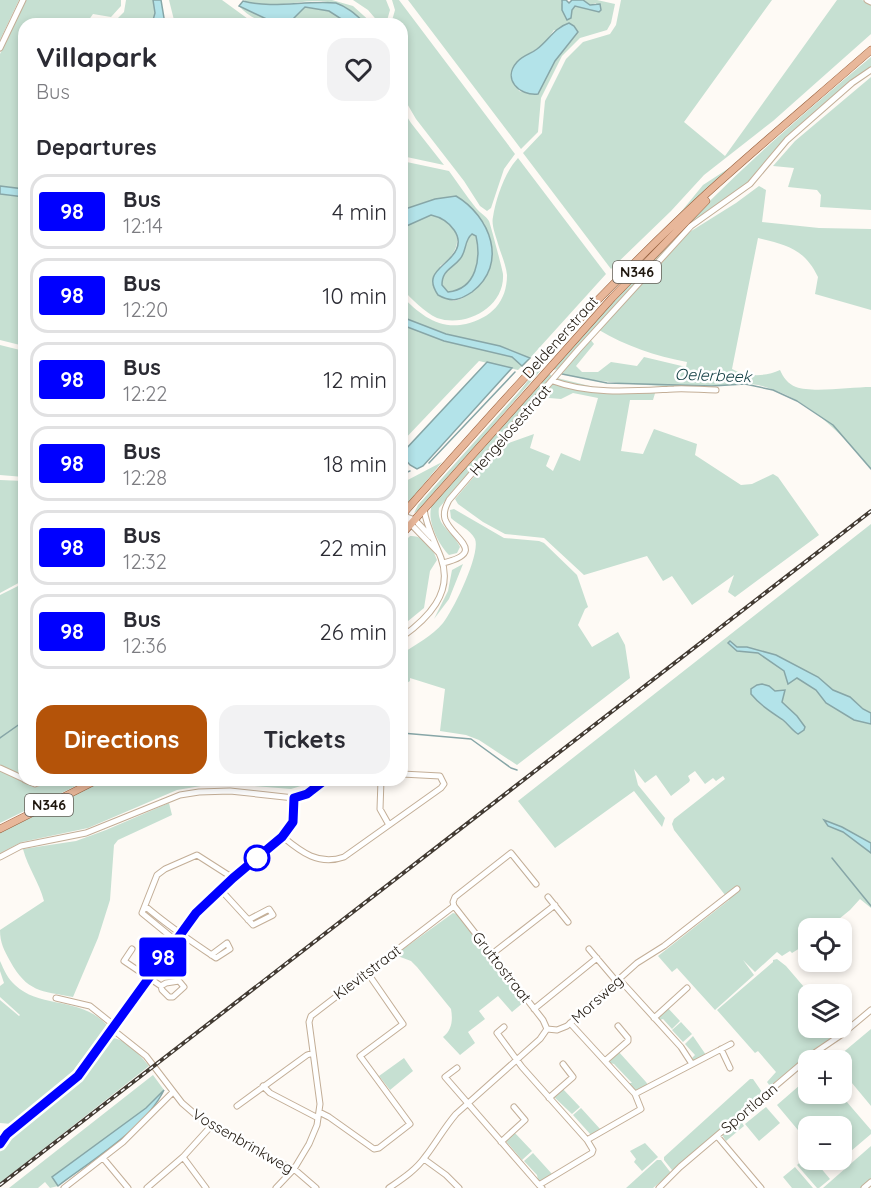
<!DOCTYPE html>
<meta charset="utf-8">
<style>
body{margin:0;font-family:Quicksand,sans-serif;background:#f2f2f3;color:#2b2b33;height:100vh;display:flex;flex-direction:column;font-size:22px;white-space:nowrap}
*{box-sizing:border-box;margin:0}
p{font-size:20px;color:#7c7c81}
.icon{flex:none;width:33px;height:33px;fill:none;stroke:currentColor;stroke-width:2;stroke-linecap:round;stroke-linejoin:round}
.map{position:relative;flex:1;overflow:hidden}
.panel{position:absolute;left:18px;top:18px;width:390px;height:768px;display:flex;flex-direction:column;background:#fff;border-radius:18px;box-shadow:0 3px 9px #0003}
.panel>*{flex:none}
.badge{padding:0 12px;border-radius:4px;font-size:21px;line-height:39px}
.tools{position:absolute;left:798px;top:918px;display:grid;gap:12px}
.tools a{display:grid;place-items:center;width:54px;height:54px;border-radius:12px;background:#fff;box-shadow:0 3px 9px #0003;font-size:30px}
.map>.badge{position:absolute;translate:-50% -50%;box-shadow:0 0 0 3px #fff}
h2{padding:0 18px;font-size:22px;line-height:54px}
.round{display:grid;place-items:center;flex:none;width:63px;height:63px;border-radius:18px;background:#f2f2f3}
.head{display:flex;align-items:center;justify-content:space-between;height:102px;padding:0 18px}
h1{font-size:28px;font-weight:700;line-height:45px}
.action{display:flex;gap:12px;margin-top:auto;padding:12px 18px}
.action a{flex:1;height:69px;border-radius:18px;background:#b45309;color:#fff;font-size:24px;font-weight:700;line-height:69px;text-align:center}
.action a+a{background:#f2f2f3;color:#2b2b33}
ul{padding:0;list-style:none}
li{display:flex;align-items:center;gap:18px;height:75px;margin:0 12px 9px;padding:0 6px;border:3px solid #e1e1e2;border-radius:18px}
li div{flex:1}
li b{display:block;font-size:22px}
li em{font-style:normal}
li .badge{min-width:66px;font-weight:700;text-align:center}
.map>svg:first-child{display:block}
</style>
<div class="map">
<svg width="871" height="1188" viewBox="0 0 871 1188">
<rect width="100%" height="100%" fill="#fefaf5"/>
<path fill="#c6e0d2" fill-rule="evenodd" d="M0,0H19L0,40Z
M26,0H121V6L111,17L93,14L86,24H24V189L0,186V54Z
M126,0H153L155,13L152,24H107L110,20H116L124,12Z
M169,0H222L255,24H175Z
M244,0H332L353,6L373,24H366C353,12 339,3 321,1C300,0 259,11 244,0Z
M353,0H386L390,10L386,24H380L368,10Z
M392,0H399L515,154L504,169L491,208L487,211L480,206L464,181L416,119L402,95V24H391L395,10Z
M408,0H562L561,3L572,10L575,6L599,12L596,3L590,5L583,0H597L615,4L611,23L607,30L580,38L562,56L541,98L538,132L521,149ZM554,30L572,39L555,61L538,94H531L519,91L513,69L516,63L545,43Z
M621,0H772L684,122L725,156L837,0H862L871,4V34L773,121L704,175L671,211L611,269L523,153L542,133L545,101L566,59L583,42L610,34L616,25Z
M239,6L277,24C262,24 249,17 239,6Z
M305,7L329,11L349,24H297L293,19Z
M871,57V69L784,140L752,180L685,229L604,317L560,369L552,370C626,285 704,202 788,128C815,104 843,80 871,57Z
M871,77V210L820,207L821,195L817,190L788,187L794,168L773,166L795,141Z
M402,109L411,123L444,165L402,156Z
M518,158L606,274L530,358L500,346L446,334L402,317V296C420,315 439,330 466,324C491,318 507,302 507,275C506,265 501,254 498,244C496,236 491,225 493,217C496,198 505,172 518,158Z
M743,159L667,229L703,185Z
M402,161L449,171C458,183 466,196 476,208C480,213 486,216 489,221C491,226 502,268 503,274C505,307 466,328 437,318C424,312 412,299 402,289V228C411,223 423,215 433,215C439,216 445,219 449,224C465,239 455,256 440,266L438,295L454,301L463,298L488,273L492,258L491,245L484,223L435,199L402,210Z
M759,186L766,190L762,222L819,228L871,229V310L815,294L818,277C804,248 786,245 758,238L732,369C746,377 765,377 780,370C783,377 788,384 796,387C812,393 852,387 871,387V469C840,432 807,397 758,385C743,382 728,386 713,386C662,387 611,385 562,374L590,339L594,344L576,366L582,372H598L611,362L637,366L644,357L686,367L687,362C655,356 626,346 599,330L688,233L736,203Z
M0,194L24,197V346L0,340Z
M472,234L476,236C481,259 478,289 449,292L442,285C442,267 463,263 467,238Z
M402,325L444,341L513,357L522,366L518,370L479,361L402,442Z
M0,345L24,351V477L0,475Z
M537,369L541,370L421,509L414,513L418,505L519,392Z
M549,373L553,378L505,430L439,508C436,526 454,532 460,547L457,553L449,555C438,544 426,519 432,505Z
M557,378L606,390H656L653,400H630L621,451L643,454L654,429L697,444L695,455L741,485L752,484L773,474L778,477L819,535L735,597L728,592L734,575L692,605L672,576L663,581L647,556L584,575L544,538L505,534L483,522L458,504L455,499L500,446L534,434L530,448L550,456L546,466L553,471L561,453L580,461L598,398L573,393L561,399L549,398L544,393Z
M442,462L403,509L402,508V483Z
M0,480L24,481V580L0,593Z
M454,509L504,538L539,541L544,543L577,575L588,607L585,609L578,625L592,647L618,632L625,645L630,678L517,765L479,740L466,735L440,731L445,689L410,678V681L402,686V654C416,644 432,636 443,623C453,611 481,554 475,539C470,529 458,525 451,518L450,510Z
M871,524V908L860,899L850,910L828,928H808V943L792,953L790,951L782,956L777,952L755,972L743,960L754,975L715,1010L677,968L672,972L658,956L729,900L674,830L672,824L674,819L725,779L723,776L716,781L713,778L705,784L695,771L688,776L690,780L689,782L671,796L656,775L645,783L634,769L638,785L665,818L662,827L634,791L555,848L518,801Z
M410,536C424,535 433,548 437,560L430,571L424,608L402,626V544Z
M463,564L449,599L434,619L448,591L452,570Z
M24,583V778L0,765V595Z
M0,770L37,787L53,780H88L0,823Z
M105,780H313L304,785L291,789L219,783L177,790L88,828L22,842L0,853V832Z
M169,803L172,815L118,840L114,845L110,900L98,938L73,997C41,991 27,992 10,961C4,950 0,943 0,930L44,901C39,882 28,868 23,849L76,841L106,830Z
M453,913L457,914L524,1002L512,1012L498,996L479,1011L485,1019L468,1032L475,1043L460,1055L443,1037C452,1030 453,1020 451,1009L417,967L411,961L395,955Z
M777,959L786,966L810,994H808V1028H838L830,1034L832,1037L816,1048L770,1086L767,1082L776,1072L758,1051L755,1053L717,1010L773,962V960Z
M0,961C4,970 8,979 15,985C40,1009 80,996 107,1025L73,1071L12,1124L0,1123V1000L19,1016L20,1015L0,997V986L4,983L0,971Z
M667,1007L680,1021L672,1029L663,1019L660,1020L657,1016Z
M681,1022L692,1034L683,1042L672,1030Z
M871,1029V1106L842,1071V1060H834Z
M693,1036L706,1055L693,1061L692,1058L695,1055L685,1044Z
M111,1038C126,1038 140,1055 149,1066L0,1183V1152L7,1138L79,1078Z
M618,1051L646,1082L648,1085L634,1091L628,1083H632L614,1064L610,1063L608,1060Z
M404,1058L413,1071L390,1090L379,1076Z
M153,1075L164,1090L146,1108L52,1177L58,1186L50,1188L45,1182L38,1188H9Z
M808,1078V1094H840L871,1130V1134L831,1168L824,1160H842V1126H808V1142L777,1105Z
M750,1079H753L762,1092V1095L675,1170H672L664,1160V1157Z
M562,1088L580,1107L572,1114L553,1096Z
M761,1101L763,1102L741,1121L744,1126L726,1141L722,1135Z
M766,1107L780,1123L759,1141L745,1124Z
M581,1108L601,1130L591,1135L573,1115Z
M514,1132L532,1151L522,1160L505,1140Z
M645,1143L658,1157L642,1171L634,1162L636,1159L630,1151Z
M871,1146V1181L862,1188H823Z
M533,1153L552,1174L542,1180H538L537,1175L524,1161Z
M808,1155V1160H814L830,1179L819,1188H817L797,1165Z
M657,1160H661L671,1173L653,1188H626Z
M795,1167L813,1188H792L783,1177Z"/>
<path fill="#b3e3e9" stroke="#87a6a7" stroke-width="1.5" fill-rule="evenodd" d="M153,0H161L165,24H152L155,13Z
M562,0H566L569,3L572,0H583L590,5L600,4L601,10L599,12L575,6L572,10L571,18L567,20L562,10Z
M243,1C273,9 306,0 336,3C348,7 357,16 366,24H349L329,11L305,7L293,19L297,24H277L239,6Z
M569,23L574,26L578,32L555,61L538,94C519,96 502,79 517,62C523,55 531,54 537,49C549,40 554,28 569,23Z
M0,186L24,189V197L0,194Z
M456,196C490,216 509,264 472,292C460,300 452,303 438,295C424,275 441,269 452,256C468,238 449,219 431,215L402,228V210L435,199ZM472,234L476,236C481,258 477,289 448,292L442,285C442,270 452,269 460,259C467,251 464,240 472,234Z
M402,317L446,334L500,346L530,358L522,366L512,357L444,341L402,325Z
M487,362L512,368L423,466L417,469L410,465L403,457L405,450Z
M730,641L737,647H747L776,655L818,677L833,690L850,697L863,709L871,713V724L854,720L826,703L816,690L797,678L788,684L784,671L758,653L737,651L728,643Z
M762,684L769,686L775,691L785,690L782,702L797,716L805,727L804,730L798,734C792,730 789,725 783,720C771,712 760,705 751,694V689L757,685Z
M824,820L842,827L871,843V853L843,832L828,826Z
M164,1090C145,1129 92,1160 58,1186L52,1177L146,1108Z"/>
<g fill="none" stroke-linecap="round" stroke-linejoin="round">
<path stroke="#87a6a7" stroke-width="1.5" d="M562,374L607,383L712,386L745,384L773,390L797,401L833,425L871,469
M429,463L515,372
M402,474L410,471
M402,733L471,739L511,768L517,770
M0,738L24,721
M832,858L871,906"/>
<defs>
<path id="minor" d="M867,0L871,2
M0,48L23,0
M553,381C591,395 634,391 674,389C687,388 702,390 716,390
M402,515L438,552
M404,516L415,520L431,537
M443,563C489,552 451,538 445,519C443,512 446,506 449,500L578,350L691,226L750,184L787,140L852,83L871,70
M402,637C427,619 454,593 441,558C435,542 426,526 424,509
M0,768L24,779
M25,780L35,784L47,780
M381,780L380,809L389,825
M283,837C301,852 319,866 344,857L441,788L444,784L440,776L402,774
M0,857L21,846L86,833L180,795L199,792L230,791L294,798L307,794L325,780
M220,889L253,925L273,915L269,909L248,920
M548,897L568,922
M145,906C167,925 192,942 216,958L230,949L227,943L211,955
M454,906L543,1020L547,1029
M454,906L453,902L455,897L511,853L536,884
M175,940L142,913L157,875L165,869L197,855L233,878
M132,949L124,961L161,986L166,983L179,981L184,987L173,997H169L162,990L161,986
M589,949L617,982
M492,954L555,905
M619,979L681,1047L692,1064
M56,998L90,1006L115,1026
M534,1009L597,958
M654,1018L687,988
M504,1027L497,1033L522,1067L587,1140
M112,1029L146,1056L182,1103L197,1116L266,1157L294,1169L316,1188
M547,1029L557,1030L567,1026L637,963L664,946L737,889
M721,1049L730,1068
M605,1061L628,1041V1038L618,1026
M457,1068L445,1077L539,1185
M263,1086L270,1093L318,1118
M635,1094L731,1044
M549,1098L573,1077L563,1064
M237,1106L307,1055L313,1053
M319,1112L329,1117L374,1149L379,1148L410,1124L360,1056L403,1024L367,972
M717,1136L761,1188
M501,1142L525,1120L514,1107
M0,1144L7,1134L71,1082L87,1065L196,913L233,878L283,837L290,829L295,815L294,798
M183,1157L206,1188
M103,1158L128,1188
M424,1159L446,1175L459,1188
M64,1188L123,1142L173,1092
M147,1188L183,1157L212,1125
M276,1188L294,1169L309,1144L317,1125L320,1104L309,1022L311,1016L454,906
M389,1188C402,1179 416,1170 425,1157C436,1143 444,1128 456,1114L540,1039L547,1029
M542,1188L539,1185L592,1153L593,1150L587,1140L641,1109L635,1094L570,1023
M659,1188L680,1167L813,1054L841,1035L871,1010
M864,1188L871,1182"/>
<path id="major" d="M402,515C499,404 598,294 706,194C760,145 816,98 871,50
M402,534L612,298L706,201
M0,829L97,780"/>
</defs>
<use href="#minor" stroke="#c3ae97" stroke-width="7"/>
<use href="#major" stroke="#97603d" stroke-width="8"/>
<use href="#minor" stroke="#fff" stroke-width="5"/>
<use href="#major" stroke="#e8b79a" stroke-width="7"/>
<defs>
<path id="rail" d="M0,1185L871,511"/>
</defs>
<use href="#rail" stroke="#433b33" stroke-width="4"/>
<use href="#rail" stroke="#fff" stroke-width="1.5" stroke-dasharray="4.5" stroke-linecap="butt"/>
</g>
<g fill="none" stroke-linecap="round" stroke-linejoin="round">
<defs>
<path id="line" d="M0,1144L7,1134L78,1076L196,913L233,878L282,837L293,822L294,798L307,794L325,780"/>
</defs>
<use href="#line" stroke="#fff" stroke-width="14"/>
<use href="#line" stroke="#00f" stroke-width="9"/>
</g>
<circle fill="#fff" stroke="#00f" stroke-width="3" cx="257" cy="858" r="12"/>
<g text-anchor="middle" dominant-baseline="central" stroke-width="5" stroke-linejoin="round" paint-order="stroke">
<g fill="#fff" stroke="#625d56" stroke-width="1.5">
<rect x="613" y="261" width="48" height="22" rx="4.5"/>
<rect x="25" y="794" width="48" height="22" rx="4.5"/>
</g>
<g font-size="14" font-weight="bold" fill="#1f170e">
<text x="637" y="272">N346</text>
<text x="49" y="805">N346</text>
</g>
<g font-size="15" fill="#1f170e" stroke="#fff">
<text transform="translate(560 337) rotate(-48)">Deldenerstraat</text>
<text transform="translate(510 430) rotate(-49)">Hengelosestraat</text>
<text transform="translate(502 967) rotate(52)">Gruttostraat</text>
<text transform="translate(367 972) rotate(-37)">Kievitstraat</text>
<text transform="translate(597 999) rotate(-42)">Morsweg</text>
<text transform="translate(749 1108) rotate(-40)">Sportlaan</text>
<text transform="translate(243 1141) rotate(30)">Vossenbrinkweg</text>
</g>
<g font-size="16" font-style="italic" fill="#154146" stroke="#fff">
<text transform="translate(713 375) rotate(2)">Oelerbeek</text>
</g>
</g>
</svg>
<div class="tools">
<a><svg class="icon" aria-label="locate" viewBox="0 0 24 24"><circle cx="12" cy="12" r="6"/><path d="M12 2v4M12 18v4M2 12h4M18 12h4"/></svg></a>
<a><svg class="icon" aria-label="layers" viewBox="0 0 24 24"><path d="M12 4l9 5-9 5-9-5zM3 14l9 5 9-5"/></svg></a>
<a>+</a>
<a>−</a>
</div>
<b class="badge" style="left:163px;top:957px;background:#00f;color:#fff">98</b>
<section class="panel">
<div class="head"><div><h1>Villapark</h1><p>Bus</p></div><a class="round"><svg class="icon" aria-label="heart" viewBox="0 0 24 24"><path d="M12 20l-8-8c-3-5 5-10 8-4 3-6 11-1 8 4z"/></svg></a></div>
<h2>Departures</h2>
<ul>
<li><span class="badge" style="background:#00f;color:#fff">98</span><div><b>Bus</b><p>12:14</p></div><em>4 min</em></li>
<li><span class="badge" style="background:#00f;color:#fff">98</span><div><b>Bus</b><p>12:20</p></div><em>10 min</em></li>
<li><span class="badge" style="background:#00f;color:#fff">98</span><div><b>Bus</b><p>12:22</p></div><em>12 min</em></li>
<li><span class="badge" style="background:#00f;color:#fff">98</span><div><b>Bus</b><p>12:28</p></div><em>18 min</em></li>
<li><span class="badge" style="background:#00f;color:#fff">98</span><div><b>Bus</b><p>12:32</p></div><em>22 min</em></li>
<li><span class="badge" style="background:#00f;color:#fff">98</span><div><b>Bus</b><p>12:36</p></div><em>26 min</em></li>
</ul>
<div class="action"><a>Directions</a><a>Tickets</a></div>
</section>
</div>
